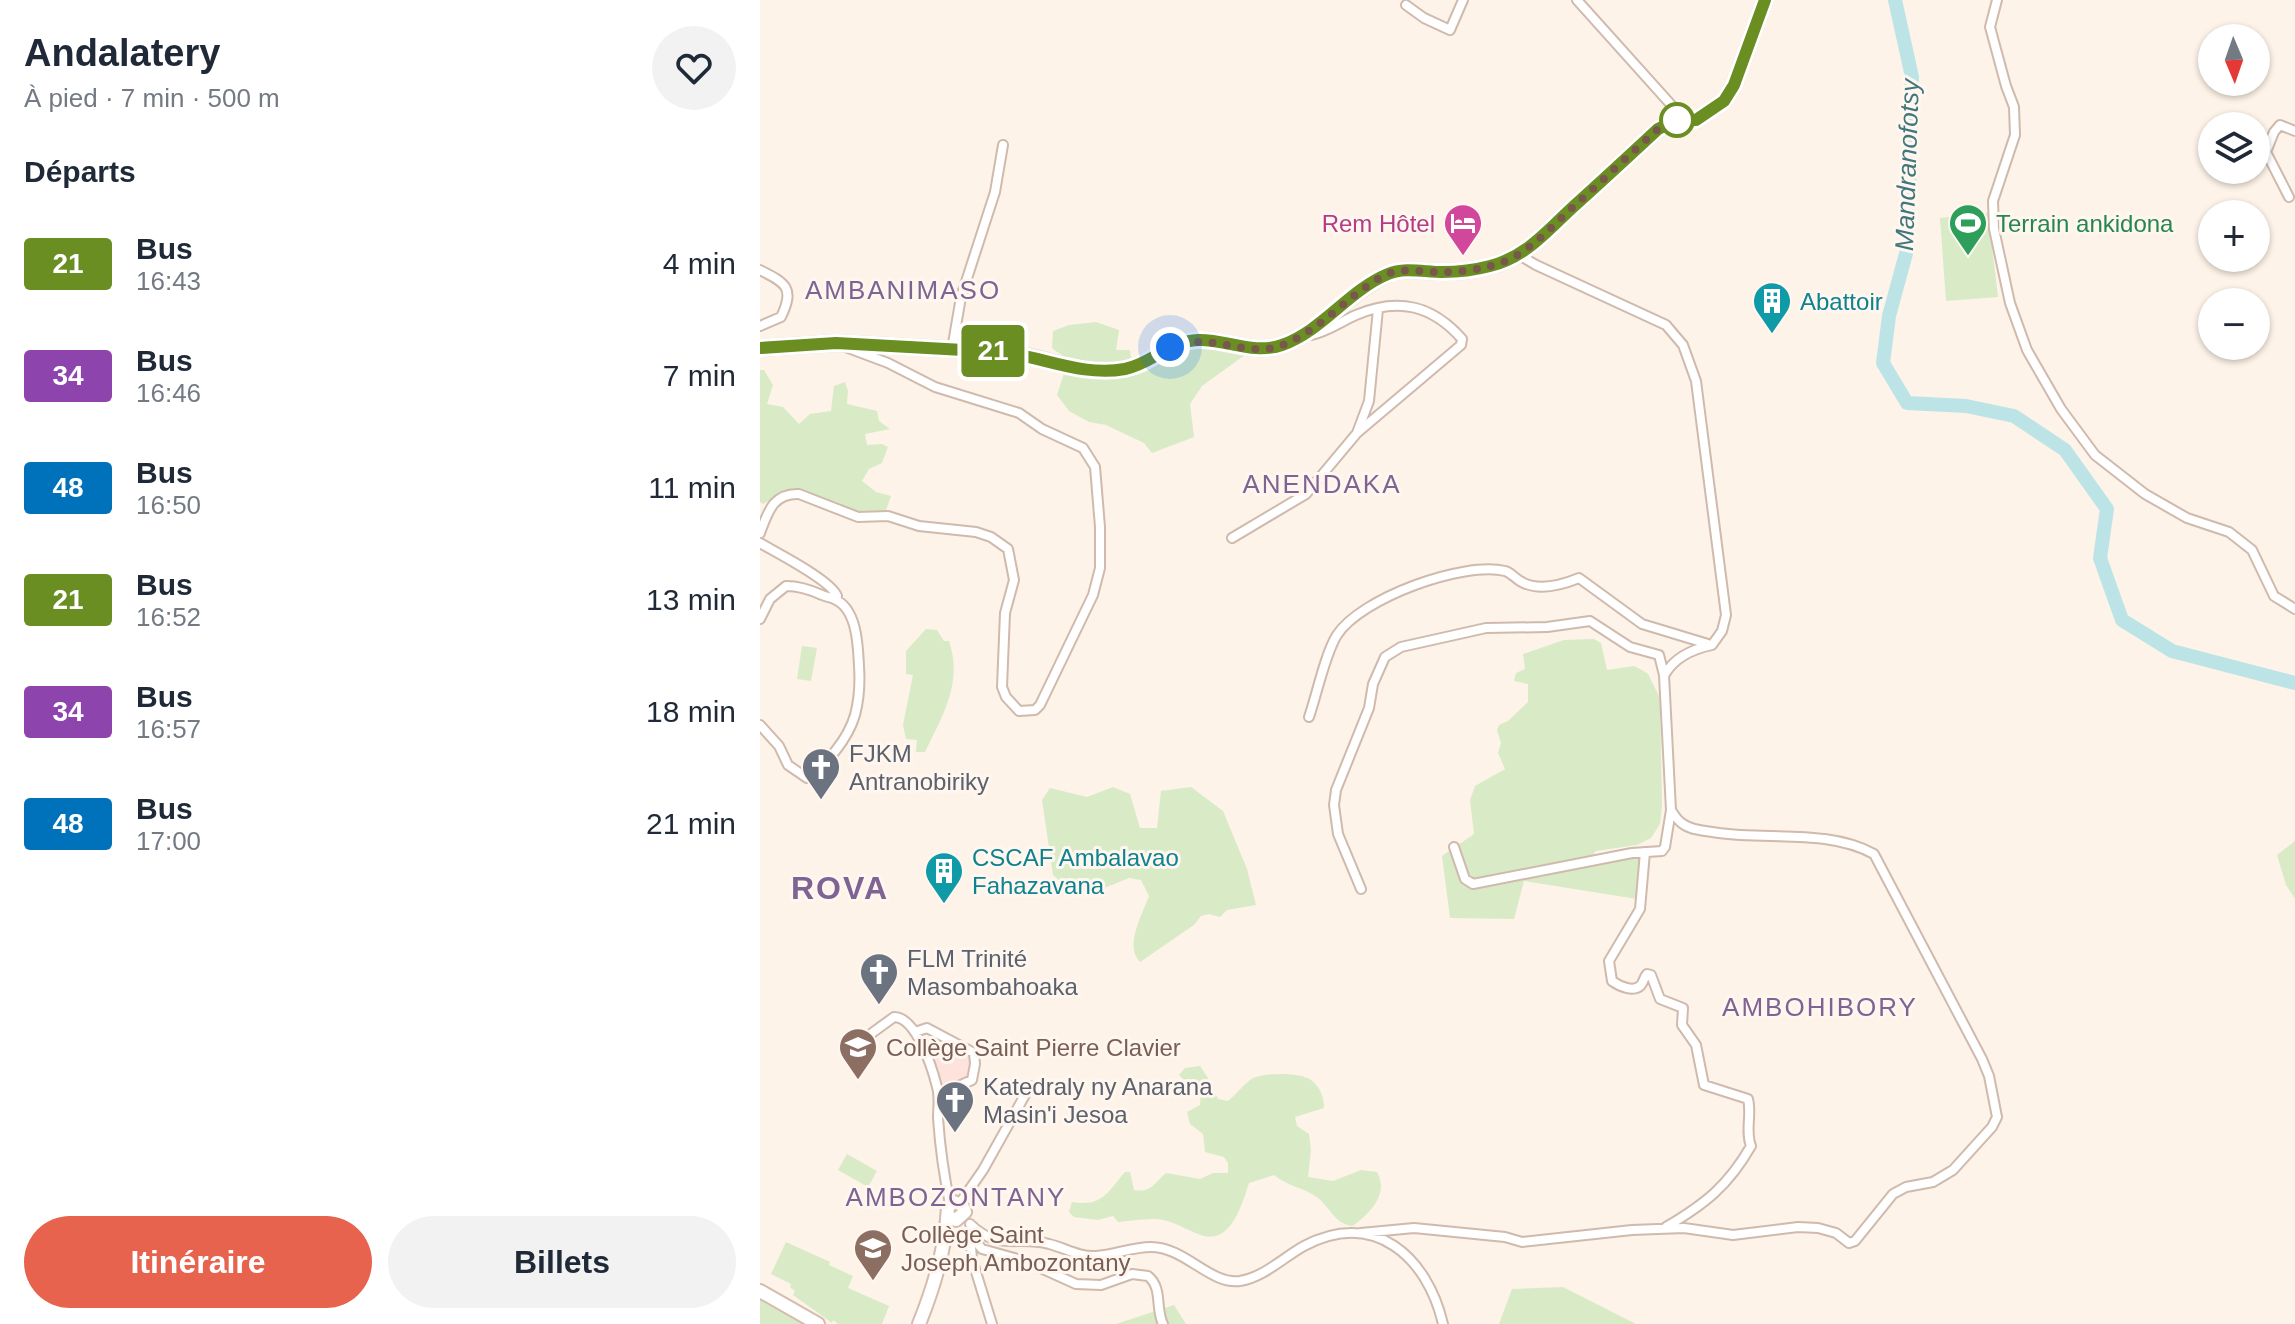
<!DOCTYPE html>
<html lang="fr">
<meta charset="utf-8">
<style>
body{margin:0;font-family:Helvetica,sans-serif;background:#f2f2f3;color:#1f2937;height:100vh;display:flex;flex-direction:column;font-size:30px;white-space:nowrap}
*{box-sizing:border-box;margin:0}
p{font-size:26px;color:#747a83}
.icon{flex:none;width:44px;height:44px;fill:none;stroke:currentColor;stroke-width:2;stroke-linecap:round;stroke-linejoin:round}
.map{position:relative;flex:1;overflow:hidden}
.panel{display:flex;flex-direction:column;background:#fff;width:760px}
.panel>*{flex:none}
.badge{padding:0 16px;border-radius:6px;font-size:28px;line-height:52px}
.needle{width:52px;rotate:178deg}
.buttons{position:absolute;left:1438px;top:24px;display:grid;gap:16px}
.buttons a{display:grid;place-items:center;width:72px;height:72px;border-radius:50%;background:#fff;box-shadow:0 2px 6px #0004;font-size:40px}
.you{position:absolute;width:40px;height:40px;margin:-20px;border:6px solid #fff;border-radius:50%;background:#1a73e8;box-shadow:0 0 0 12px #1a73e833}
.map>.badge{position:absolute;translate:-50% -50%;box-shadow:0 0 0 4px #fff}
h2{padding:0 24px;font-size:30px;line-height:72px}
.round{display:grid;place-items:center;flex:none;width:84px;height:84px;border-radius:42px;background:#f2f2f3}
.headline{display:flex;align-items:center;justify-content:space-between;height:136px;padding:0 24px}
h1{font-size:38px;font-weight:700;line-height:60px}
.primary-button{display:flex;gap:16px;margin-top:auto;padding:16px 24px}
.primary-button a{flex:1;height:92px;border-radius:48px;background:#e7634d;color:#fff;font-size:32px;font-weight:700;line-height:92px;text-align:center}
.primary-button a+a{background:#f2f2f3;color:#1f2937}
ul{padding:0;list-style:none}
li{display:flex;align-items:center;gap:24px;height:112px;padding:0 24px}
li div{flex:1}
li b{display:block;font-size:30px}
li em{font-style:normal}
li .badge{min-width:88px;font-weight:700;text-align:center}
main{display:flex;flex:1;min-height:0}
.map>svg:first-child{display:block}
</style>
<main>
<section class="panel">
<div class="headline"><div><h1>Andalatery</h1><p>À pied · 7 min · 500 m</p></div><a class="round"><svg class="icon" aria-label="heart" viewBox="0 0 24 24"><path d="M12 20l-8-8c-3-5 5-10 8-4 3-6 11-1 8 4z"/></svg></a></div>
<h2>Départs</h2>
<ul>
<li><span class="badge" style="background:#6b8e23;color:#fff">21</span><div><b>Bus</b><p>16:43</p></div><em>4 min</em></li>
<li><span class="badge" style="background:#8e44ad;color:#fff">34</span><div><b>Bus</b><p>16:46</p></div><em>7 min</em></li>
<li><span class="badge" style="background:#0072bc;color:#fff">48</span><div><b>Bus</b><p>16:50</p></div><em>11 min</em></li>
<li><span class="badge" style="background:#6b8e23;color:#fff">21</span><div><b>Bus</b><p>16:52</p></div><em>13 min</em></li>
<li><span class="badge" style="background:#8e44ad;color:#fff">34</span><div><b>Bus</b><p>16:57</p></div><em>18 min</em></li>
<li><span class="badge" style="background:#0072bc;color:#fff">48</span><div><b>Bus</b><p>17:00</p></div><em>21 min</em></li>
</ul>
<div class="primary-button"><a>Itinéraire</a><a>Billets</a></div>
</section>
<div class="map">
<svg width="1535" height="1324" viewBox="0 0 1535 1324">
<rect width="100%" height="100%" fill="#fdf3e8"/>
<path fill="#fde3dc" d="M178,1036L210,1055L214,1068L207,1080L180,1089L163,1042Z"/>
<path fill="#d8ebc6" d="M1228,213L1238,297L1186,301L1180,218Z
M336,322L359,330L356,350H370L371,359C342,364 316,368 292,348L293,331L309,325Z
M432,341L489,352L442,386L430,404L434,437L392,453L384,443L346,425L329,422L309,411L297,395L305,370L346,374Z
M0,370H4L13,385L7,404L23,407L39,424L50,414L71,411L74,386L85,382L88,391L87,404L117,411L119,421L130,429L105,434L107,445L122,444L128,447L122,463L109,469L102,481L116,492L131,496L125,513H101L37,489L25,492L3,504L0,502Z
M166,629L177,630L184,641H189C203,682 183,715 165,752H156L157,740L146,739L143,725L153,675L146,674V651Z
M834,639L841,643L847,670L874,666L882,670L888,674L900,698L902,805L900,824L891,838L877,845L836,851L828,862L884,855L877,899L764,881L754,919L690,918L682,856L714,834L710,800L715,786L745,769L738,753L741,743L737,730L739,725L748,721L768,702V684L754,681L756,673L765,669L763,654L804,640Z
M42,646L57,648L51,681L37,679Z
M353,787L370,794L380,828H397L401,791L431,787L463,811L487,869L496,905L467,910L460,917L449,914L441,916L434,925L380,962C364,946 382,915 389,896L381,880L369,878L332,893L311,891L293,875L282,800L290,788L327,797Z
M1535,841V899L1526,885L1517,855Z
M440,1066L448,1078L458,1099L468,1101C476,1095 482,1086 490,1080C502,1072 540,1072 551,1080C560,1087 564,1097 564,1108L535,1117L537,1126L549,1134L551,1150L548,1177L573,1181L601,1170L617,1172C629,1194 611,1212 593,1226C573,1224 570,1205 555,1196C542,1187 529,1187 514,1175L489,1183C483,1201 472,1243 444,1236C430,1232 418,1223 403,1220C389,1217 372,1221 358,1222L353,1216L338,1220L314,1217L309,1212L312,1202C342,1207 347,1193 365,1172H370L374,1190C392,1193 394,1183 406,1173L440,1179L453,1173H468V1163L464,1157L445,1152L443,1134L430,1124L427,1112L440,1105L441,1093L435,1082L423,1079L419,1075L425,1068Z
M87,1154L117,1171L108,1187L78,1170Z
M26,1242L70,1262L69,1265L93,1276L88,1288L129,1306L122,1324H78L73,1320L72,1323L33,1295L35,1291L30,1287L31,1284L11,1274Z
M803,1287L874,1323L875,1324H739L752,1289Z
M0,1294L58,1324H0Z
M414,1305L426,1324H356Z"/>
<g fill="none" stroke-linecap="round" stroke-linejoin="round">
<path stroke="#bce4e7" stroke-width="14" d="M1135,0L1152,77L1148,246L1129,316L1123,363L1147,403L1206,406L1254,416L1305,450L1347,509L1340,558L1362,620L1412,651L1535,683"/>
<defs>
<path id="street" d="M817,0L914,108L917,120
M1237,0L1230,27L1246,86L1254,107L1255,135L1233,201L1234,229L1250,303L1267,350L1301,409L1335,455L1385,494L1427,518L1469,532L1492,550L1514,596L1535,609
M646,5L664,18L690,30L703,0
M1529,197L1506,152L1514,132L1520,125L1535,131
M759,255L776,265L906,325L923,345L936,381L966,615L962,631L952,645C933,649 915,657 905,674
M0,270C26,283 35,288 21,317L0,326
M551,335C567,332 582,321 596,315C638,297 672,305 702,339L701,345L597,433
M192,349L201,297L235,192L243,145
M0,533C8,512 13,493 39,494L98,517L128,516L159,526L216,532L231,537L248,549L254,580L245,613L242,687L246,697L259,711L275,710L280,705L333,595L340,568V527L335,467L323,448L282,429L259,413L175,387L128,363L88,348
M472,538L546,494L597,433L609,401L618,309
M0,543C15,552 71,580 77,596L74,599
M0,619L10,599L26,586C39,586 51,590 62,595C66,597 70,597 74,599C97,608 98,645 99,666C100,681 99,700 95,715C88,739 67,764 47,778L28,765L19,746L0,725
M549,717C557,694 565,654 577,635C601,598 703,561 745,571C750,572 755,578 760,581C778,592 802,585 819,578L882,624L948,644
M885,852L880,909L849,961L852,981C859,986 874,993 881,985C884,981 884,977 887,974L891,975L900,999L923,1008L922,1025L936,1045L944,1085L988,1099C992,1115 985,1131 991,1146C968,1186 945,1204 906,1227
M601,889L578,834L574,805L576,790L609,708L613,684L625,657L641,647L726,628L787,627L830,621L870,647L899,655L904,675L911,810L905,847L902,851L872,853L713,884L705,879L694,847
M155,1032L167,1028L214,1053L215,1064L212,1080L179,1095
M112,1033L134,1017C156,1017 172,1067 177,1087C180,1097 178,1108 178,1118C180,1147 184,1176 190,1204
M200,1203L223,1170L270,1086
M210,1224C239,1252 257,1235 289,1244C305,1248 319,1257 336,1256C354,1255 372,1247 391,1247C425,1247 450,1285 480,1281C504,1277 524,1257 544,1246C614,1209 667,1256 683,1324
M601,1233L654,1228L745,1237L762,1242L872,1230L924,1228L973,1235L1038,1227L1058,1228L1076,1233L1089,1243L1095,1241L1133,1194L1146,1187L1173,1182L1193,1170L1232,1127L1237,1117L1229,1076L1222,1059L1114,854C1069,829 1008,840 959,833C947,831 933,831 923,824C918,821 914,815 911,810
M210,1234L212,1259L232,1324
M210,1235L222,1249L265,1261L316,1284L341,1285L372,1274L388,1276C403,1288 395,1308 403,1324"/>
<path id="secondary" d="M0,1291L58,1324
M159,1324C174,1287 186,1246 188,1207L194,1202L202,1205L205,1212L196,1220L189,1217"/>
<path id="primary" d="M0,348L76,343L240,352C282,355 321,377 365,369C391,364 410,342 438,340C466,339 493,355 522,345C562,331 589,291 628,274C645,267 664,272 682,272C698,272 715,270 730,266C766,257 787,231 813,207C842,181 870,155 898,129L917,120H936L964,101L974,85L1005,0"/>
</defs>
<use href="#street" stroke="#cfbaad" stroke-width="12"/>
<use href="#secondary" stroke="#d5bcad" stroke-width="16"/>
<use href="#primary" stroke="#d9d0cd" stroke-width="18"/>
<use href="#street" stroke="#fff" stroke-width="8"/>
<use href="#secondary" stroke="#fff" stroke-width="12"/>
<use href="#primary" stroke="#fbd2a1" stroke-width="14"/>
</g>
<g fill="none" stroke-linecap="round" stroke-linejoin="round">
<defs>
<path id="line" d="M0,348L76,343L240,352C282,356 321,377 365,369C391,364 410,341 438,340C466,339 493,355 522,345C562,331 589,290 628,274C645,267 664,272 682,272C698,272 715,270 730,266C766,257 787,231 813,207C842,181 870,155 898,129L917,120H936L964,101L974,85L1005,0"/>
</defs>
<use href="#line" stroke="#fff" stroke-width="18"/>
<use href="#line" stroke="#6b8e23" stroke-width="12"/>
<path stroke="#78584b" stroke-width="8" stroke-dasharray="0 14.4" d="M410,347C451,331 486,359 523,345C561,330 588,295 623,276C642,266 663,273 683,272C699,272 716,270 731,266C766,257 788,230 813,207C842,181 870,154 898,129L917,120"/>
</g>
<defs>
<symbol id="hotel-pin" viewBox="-11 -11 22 30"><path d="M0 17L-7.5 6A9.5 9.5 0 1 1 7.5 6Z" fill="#d1479c" stroke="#fff7ef"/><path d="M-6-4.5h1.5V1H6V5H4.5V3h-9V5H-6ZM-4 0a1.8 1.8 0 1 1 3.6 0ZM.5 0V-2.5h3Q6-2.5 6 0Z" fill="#fff"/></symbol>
<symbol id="stadium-pin" viewBox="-11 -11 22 30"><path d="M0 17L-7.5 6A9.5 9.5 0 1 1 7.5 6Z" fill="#2e9e5b" stroke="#fff7ef"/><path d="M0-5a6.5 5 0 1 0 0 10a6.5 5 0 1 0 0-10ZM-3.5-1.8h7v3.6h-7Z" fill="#fff"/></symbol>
<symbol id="building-pin" viewBox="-11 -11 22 30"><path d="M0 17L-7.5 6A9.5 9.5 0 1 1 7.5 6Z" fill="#0f9aa8" stroke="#fff7ef"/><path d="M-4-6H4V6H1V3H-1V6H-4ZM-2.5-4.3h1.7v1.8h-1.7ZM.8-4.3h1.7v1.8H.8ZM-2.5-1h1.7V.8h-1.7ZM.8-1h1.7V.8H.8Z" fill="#fff"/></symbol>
<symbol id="church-pin" viewBox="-11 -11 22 30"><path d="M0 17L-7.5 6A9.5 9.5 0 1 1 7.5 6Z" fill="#6b7280" stroke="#fff7ef"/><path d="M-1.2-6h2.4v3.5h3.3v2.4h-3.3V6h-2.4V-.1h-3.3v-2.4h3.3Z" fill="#fff"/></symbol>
<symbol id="school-pin" viewBox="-11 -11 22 30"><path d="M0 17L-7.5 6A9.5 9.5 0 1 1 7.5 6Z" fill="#8d6e63" stroke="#fff7ef"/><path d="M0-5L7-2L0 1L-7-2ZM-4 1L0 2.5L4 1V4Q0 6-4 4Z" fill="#fff"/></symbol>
</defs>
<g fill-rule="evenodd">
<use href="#hotel-pin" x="681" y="201" width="44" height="60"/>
<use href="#stadium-pin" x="1186" y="201" width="44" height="60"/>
<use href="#building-pin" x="990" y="279" width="44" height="60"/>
<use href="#church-pin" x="39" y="745" width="44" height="60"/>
<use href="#building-pin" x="162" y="849" width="44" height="60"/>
<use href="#church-pin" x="97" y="950" width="44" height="60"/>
<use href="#school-pin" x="76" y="1025" width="44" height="60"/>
<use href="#church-pin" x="173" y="1078" width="44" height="60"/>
<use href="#school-pin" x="91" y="1226" width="44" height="60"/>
</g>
<circle fill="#fff" stroke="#6b8e23" stroke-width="4" cx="917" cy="120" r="16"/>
<g text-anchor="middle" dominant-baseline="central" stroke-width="6" stroke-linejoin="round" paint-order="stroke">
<g font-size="24" fill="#b23c85" stroke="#fff7ef" text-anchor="end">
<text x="675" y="223">Rem Hôtel</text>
</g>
<g font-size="24" fill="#27864d" stroke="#fff7ef" text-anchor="start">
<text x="1236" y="223">Terrain ankidona</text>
</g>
<g font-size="24" fill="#0d838f" stroke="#fff7ef" text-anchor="start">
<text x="1040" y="301">Abattoir</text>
<text x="212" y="857">CSCAF Ambalavao<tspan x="212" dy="28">Fahazavana</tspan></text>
</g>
<g font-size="24" fill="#5b616d" stroke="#fff7ef" text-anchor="start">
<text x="89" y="753">FJKM<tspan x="89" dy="28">Antranobiriky</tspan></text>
<text x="147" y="958">FLM Trinité<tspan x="147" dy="28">Masombahoaka</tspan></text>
<text x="223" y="1086">Katedraly ny Anarana<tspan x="223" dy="28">Masin'i Jesoa</tspan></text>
</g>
<g font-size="24" fill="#785e54" stroke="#fff7ef" text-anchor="start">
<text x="126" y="1047">Collège Saint Pierre Clavier</text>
<text x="141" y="1234">Collège Saint<tspan x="141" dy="28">Joseph Ambozontany</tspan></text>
</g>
<g font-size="26" font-style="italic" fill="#3f777c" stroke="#fff7ef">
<text transform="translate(1147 165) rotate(-88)">Mandranofotsy</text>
</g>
<g font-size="26" letter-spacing="2" fill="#7f6393" stroke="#fff7ef">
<text x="143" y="290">AMBANIMASO</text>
<text x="562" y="484">ANENDAKA</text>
<text x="1060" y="1007">AMBOHIBORY</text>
<text x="196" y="1197">AMBOZONTANY</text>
</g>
<g font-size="32" font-weight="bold" letter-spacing="2" fill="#7f6393" stroke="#fff7ef">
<text x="80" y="888">ROVA</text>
</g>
</g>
</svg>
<div class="buttons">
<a><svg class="needle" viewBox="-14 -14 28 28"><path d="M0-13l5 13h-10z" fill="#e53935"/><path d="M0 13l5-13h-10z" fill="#747a83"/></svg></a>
<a><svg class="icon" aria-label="layers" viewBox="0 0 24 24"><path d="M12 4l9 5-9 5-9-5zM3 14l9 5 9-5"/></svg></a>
<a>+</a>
<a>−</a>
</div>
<div class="you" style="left:410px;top:347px"></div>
<b class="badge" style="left:233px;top:351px;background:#6b8e23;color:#fff">21</b>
</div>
</main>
